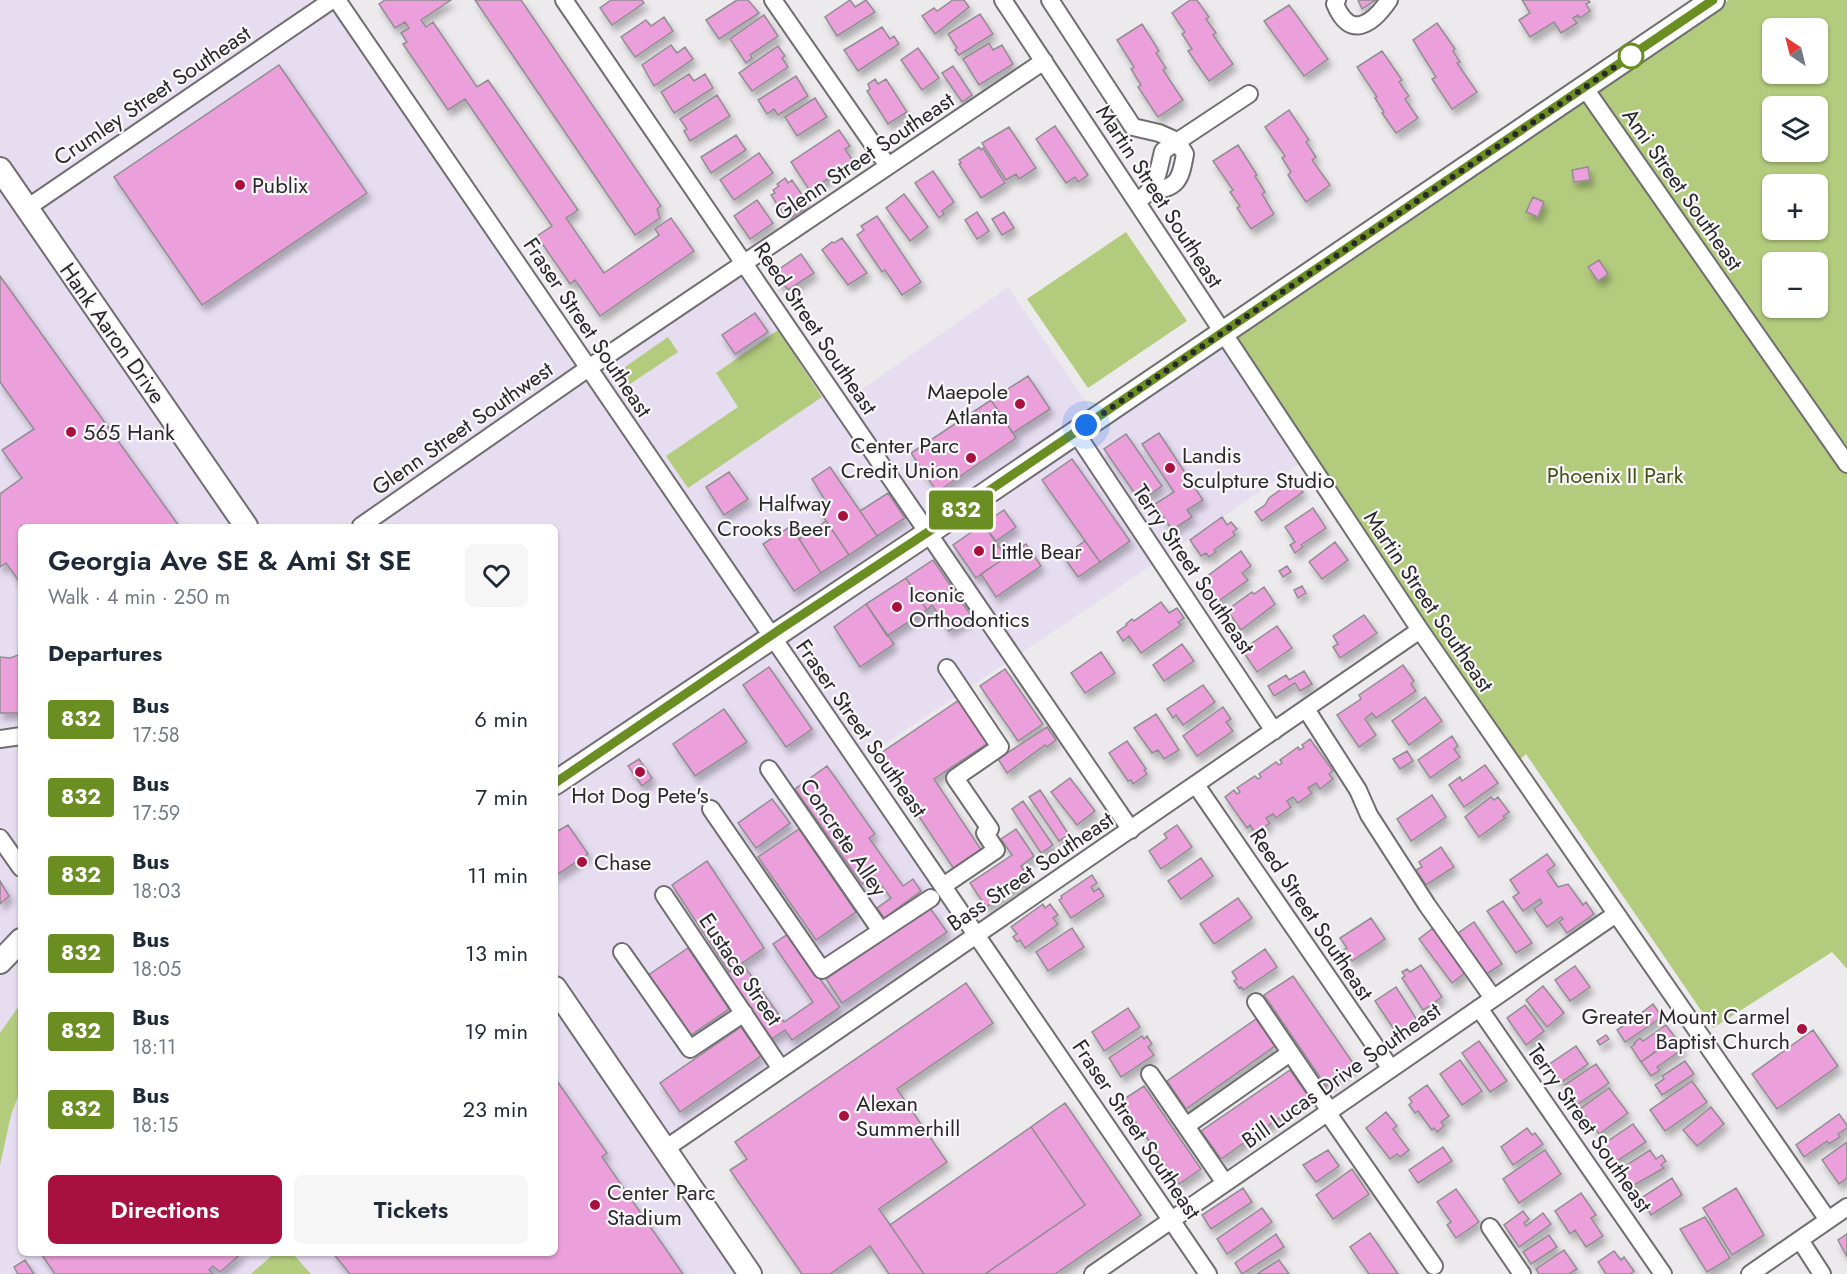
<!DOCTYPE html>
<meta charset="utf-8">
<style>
body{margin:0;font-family:Jost,sans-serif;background:#f6f6f7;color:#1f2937;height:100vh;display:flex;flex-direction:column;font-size:22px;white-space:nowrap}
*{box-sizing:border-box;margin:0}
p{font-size:20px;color:#747a83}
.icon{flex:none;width:33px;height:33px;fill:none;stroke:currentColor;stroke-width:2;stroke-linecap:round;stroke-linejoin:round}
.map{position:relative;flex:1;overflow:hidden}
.panel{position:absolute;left:18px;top:524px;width:540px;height:732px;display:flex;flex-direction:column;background:#fff;border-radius:9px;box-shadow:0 2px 4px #0004}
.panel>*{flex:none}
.badge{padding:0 12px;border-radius:4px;font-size:21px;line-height:39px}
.needle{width:39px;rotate:325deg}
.tools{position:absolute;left:1762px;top:18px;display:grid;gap:12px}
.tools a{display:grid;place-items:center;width:66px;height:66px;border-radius:9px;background:#fff;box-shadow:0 2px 4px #0004;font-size:30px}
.you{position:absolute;width:30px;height:30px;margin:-15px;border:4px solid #fff;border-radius:50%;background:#1a73e8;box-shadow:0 0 0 9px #1a73e833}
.map>.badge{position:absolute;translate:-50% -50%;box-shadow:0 0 0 3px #fff}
h2{padding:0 30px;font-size:22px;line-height:54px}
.round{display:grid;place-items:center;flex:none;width:63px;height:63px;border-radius:9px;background:#f6f6f7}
.overview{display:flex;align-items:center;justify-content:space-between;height:102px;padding:0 30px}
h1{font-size:28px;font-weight:600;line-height:45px}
.action{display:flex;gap:12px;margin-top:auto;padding:12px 30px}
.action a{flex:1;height:69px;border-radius:9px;background:#a8113f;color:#fff;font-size:24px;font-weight:600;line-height:69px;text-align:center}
.action a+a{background:#f6f6f7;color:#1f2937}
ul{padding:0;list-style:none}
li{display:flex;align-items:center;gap:18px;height:78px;padding:0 30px}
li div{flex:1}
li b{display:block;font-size:22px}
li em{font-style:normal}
li .badge{min-width:66px;font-weight:700;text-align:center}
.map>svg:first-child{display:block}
</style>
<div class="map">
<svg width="1847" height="1274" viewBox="0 0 1847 1274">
<defs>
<filter id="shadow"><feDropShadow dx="3.5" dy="6" stdDeviation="3" flood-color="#0004"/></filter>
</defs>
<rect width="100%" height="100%" fill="#edeaee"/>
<path fill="#e6ddf1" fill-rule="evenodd" d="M0,0H329L590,372L748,264L841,404L1008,287L1097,418L1223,332L1304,461L1108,595L858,762L977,935L665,1149L750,1274H0ZM21,526H555V1252H21Z"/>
<path fill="#b3cb7d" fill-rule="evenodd" d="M1729,0H1847V969L1832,952L1713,1028L1526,754L1515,764L1223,336ZM1773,28H1818V74H1773ZM1773,106H1818V152H1773ZM1773,184H1818V230H1773ZM1773,262H1818V308H1773Z
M1126,232L1187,321L1088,388L1027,299Z
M778,330L822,397L688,488L666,456L738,407L716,373Z
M668,337L678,352L621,390L615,379V374Z
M21,1003V1088L11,1115L0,1165V1033Z
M276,1252L292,1253L311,1274H251Z"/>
<path fill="#eca0db" stroke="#918d90" stroke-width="1.5" filter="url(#shadow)" d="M385,0H451L421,20L426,27L433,22L477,87L488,80L578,210L566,218L604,273L659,235L655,229L671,218L694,251L600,316L575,280L570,284L537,236L552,226L465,99L448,110L403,44L407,42L401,33L409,28L405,22L395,28L379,4Z
M475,0H521L661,206L657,209L660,218L635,235Z
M611,0H642L644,3L612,25L600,8Z
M737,0H748L759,13L719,39L706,20Z
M850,0L855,7L866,0L875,12L837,36L825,17Z
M953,0H964L969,7L935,34L922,16L934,8L937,11Z
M1190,0H1197L1209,17L1206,19L1216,33L1213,35L1233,64L1209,81L1188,51L1192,49L1182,34L1185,32L1172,13Z
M1358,0H1376L1362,9Z
M1522,0H1588L1590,2L1586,4L1590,11L1580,18L1578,15L1573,18L1577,23L1561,33L1554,22L1530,37L1519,20L1530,13Z
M1289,5L1328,59L1304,76L1264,21Z
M980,14L993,34L959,55L955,50L957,48L948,34Z
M764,15L778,36L750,55L752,58L746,63L730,39Z
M664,17L673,31L635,57L621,37L646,20L651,26Z
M1437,23L1455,49L1453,51L1460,62L1457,63L1477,92L1452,109L1432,79L1436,77L1413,40Z
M1142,24L1159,51L1156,53L1166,68L1163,70L1183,100L1158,117L1138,87L1141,85L1131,69L1134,67L1117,40Z
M882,27L890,39L894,36L899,44L858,71L844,50Z
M989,43L993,50L1002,45L1013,64L979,85L963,59Z
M671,45L677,53L685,47L693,59L654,86L642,65Z
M778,46L785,56L782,58L788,67L752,91L739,73Z
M918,48L939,78L922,90L901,60Z
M1382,51L1402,80L1399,82L1409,96L1405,99L1418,118L1396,133L1382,113L1384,112L1375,98L1377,97L1357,67Z
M279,65L367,193L202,305L114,177Z
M953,66L972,95L962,102L942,73Z
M689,74L694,81L705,74L713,88L674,113L661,92Z
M796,76L808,96L778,115L774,109L767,114L758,100Z
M875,79L878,84L886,79L907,112L888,124L867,91L870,89L868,84Z
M717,95L730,116L690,141L684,131L687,129L680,119Z
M815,98L827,117L797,136L785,117Z
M1289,110L1309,140L1306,142L1316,157L1312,160L1330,185L1306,202L1288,175L1291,172L1282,158L1285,156L1265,127Z
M1055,126L1088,175L1078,182L1075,177L1066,183L1036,139Z
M1009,127L1036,168L1019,179L1016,174L1006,180L982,143Z
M839,130L850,146L845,149L853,161L810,191L791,162Z
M736,135L746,150L711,173L701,157Z
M1238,145L1257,175L1255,176L1265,192L1262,194L1274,214L1251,229L1237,208L1240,206L1230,192L1233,190L1213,161Z
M979,147L981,150L983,148L1005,183L981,198L959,164L961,163L959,160Z
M759,153L773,173L734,200L720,180Z
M1588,167L1590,180L1574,182L1572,170Z
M933,171L954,202L942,211L944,214L939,218L915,183Z
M785,178L788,183L792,180L807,202L802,205L804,209L791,218L788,213L785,216L771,195L775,193L773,190L779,186L777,184Z
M904,194L928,227L910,241L886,208Z
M1533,197L1544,202L1538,217L1526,212Z
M757,200L773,223L750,239L734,216Z
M977,212L989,231L977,239L965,220Z
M1004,212L1014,228L1002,235L992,219Z
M877,216L921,282L902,295L885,270L882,272L857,235L864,230L861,226Z
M842,238L867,273L848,285L822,250L832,242L834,243Z
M801,254L814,273L788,290L783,283L779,285L772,274Z
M1599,260L1608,274L1598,281L1588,267Z
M0,276L179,526H21V584L6,563L0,567V494L22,478L2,450L34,429L0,382Z
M755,313L768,332L735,354L722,335Z
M1028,376L1050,409L1013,433L991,400Z
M991,400L1016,438L937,492L911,453Z
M1159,433L1203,500L1187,510L1192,517L1172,530L1155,504L1174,492L1142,444Z
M1126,434L1162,486L1140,501L1104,449Z
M1072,459L1130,541L1100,562L1042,480Z
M830,467L877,536L849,555L818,509L827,503L812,479Z
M729,472L748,499L724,515L706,487Z
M1294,480L1303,492L1262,521L1255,512L1265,505L1269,498Z
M888,493L905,518L877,536L860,511Z
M1313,508L1326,528L1301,545L1303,547L1295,553L1290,545L1295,542L1285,527Z
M1004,510L1016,527L996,541L983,524Z
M1222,517L1227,525L1231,522L1237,529L1233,532L1235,535L1214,550L1216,552L1209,557L1206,553L1201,556L1190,540Z
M826,521L849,555L821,573L799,539Z
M983,524L1006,557L976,578L953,545Z
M791,526L821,573L794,591L763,544Z
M1085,541L1100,562L1078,577L1063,556Z
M1335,542L1348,560L1322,579L1309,562Z
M1026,544L1041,566L996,597L981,574Z
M1241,551L1251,566L1242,573L1248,580L1213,605L1198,583Z
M933,560L972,617L949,631L932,605L927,610L906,578Z
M1287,566L1291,572L1283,577L1279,571Z
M906,578L927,610L887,636L866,604Z
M1302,586L1306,593L1298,598L1294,590Z
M1264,587L1275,604L1241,630L1227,610L1252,592L1254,594Z
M1161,602L1169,613L1177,608L1184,618L1178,622L1181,625L1141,653L1129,636L1123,641L1117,632L1127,625L1126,624L1132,619L1134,621Z
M866,604L894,644L860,667L834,627Z
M1364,615L1377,633L1340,658L1333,647L1338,644L1333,636Z
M1277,626L1292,648L1257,672L1242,650Z
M1182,644L1194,661L1164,681L1153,665Z
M1101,652L1115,673L1085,693L1071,673Z
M21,654V713H0V657L10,658Z
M1403,665L1414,681L1411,684L1416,691L1376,718L1372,713L1365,719L1376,735L1359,747L1337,715L1361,699L1359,695Z
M769,667L812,729L786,747L743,685Z
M1005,669L1043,724L1018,741L980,686Z
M1304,671L1312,684L1300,691L1295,683L1274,696L1268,686L1286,675L1289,680Z
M1203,685L1215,702L1183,725L1176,715L1173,718L1167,709Z
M1425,697L1442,721L1409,745L1392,721Z
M962,698L991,741L934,779L982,851L954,869L878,755Z
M1223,707L1231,719L1226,722L1233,731L1197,756L1183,736Z
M724,709L747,742L695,776L673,744Z
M1156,714L1179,750L1164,759L1158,750L1152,753L1134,728Z
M1047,727L1056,740L1047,747L1045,745L1007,773L998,759Z
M1452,736L1458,746L1454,749L1460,757L1430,778L1418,760Z
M1310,739L1333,771L1329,774L1333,779L1320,789L1316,783L1308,788L1312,793L1298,803L1293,797L1287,801L1291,807L1276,818L1273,814L1266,818L1270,823L1255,833L1250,825L1247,828L1225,797L1234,790L1237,794L1240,792L1237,788L1255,776L1258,779L1261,777L1259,774L1276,762L1279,765L1282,763L1280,760L1298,747L1300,750L1304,747L1302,745Z
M1127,741L1146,769L1144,770L1147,774L1133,784L1131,780L1128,781L1109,753Z
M1407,751L1413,761L1400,769L1393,759Z
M639,759L652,778L642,786L628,766Z
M1485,765L1498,783L1464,807L1449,785L1460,777L1462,781Z
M827,766L875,834L869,838L903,886L913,879L921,891L884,918L877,908L891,898L874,875L862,884L795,789Z
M1070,778L1095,811L1077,825L1051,792Z
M1040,790L1069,835L1059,841L1029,797Z
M1432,795L1446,817L1411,841L1397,819Z
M1491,797L1494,800L1498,797L1509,812L1503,816L1505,818L1479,837L1465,817Z
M772,799L790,823L756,848L738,823Z
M1023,801L1053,845L1041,853L1012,809Z
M568,825L588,854L555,876V831L556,832Z
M1177,825L1192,847L1161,869L1149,851L1167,838L1164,834Z
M799,829L856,912L816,940L758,857Z
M1016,829L1034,856L1021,866L1029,879L986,907L970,883L1012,855L1001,839Z
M1441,847L1454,867L1426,885L1416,870L1422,867L1419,862Z
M1547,854L1555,865L1547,871L1558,887L1568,884L1583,905L1586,902L1594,914L1567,933L1559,922L1563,919L1561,917L1547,927L1534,909L1542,903L1540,899L1523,911L1513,897L1519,893L1510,880Z
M1201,858L1213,876L1181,899L1168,881Z
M707,861L764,948L729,972L672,885Z
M1092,875L1097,883L1091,887L1094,892L1099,888L1104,896L1071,918L1059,900L1062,898L1061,896Z
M0,881L9,896L0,904Z
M1238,898L1252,918L1214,944L1200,924Z
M1503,901L1532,943L1516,953L1487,911Z
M1043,904L1045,908L1050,904L1058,915L1053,918L1058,924L1025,948L1020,940L1017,942L1013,937L1017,934L1011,927Z
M930,908L947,932L842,1003L826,979Z
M1371,918L1385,939L1352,961L1344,950L1347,948L1340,938Z
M1474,922L1502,964L1485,975L1458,933Z
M1072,928L1084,947L1048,971L1036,952Z
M1433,928L1466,972L1452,983L1419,939Z
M788,934L840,1007L792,1040L785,1030L770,1040L725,975L742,963L784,1022L813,1002L773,944Z
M688,948L729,1009L688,1037L647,976Z
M1265,949L1277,967L1243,990L1241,987L1239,988L1234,981L1237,979L1232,972Z
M1421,965L1442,997L1423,1010L1402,978L1405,976L1402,972L1407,969L1410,972Z
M1575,966L1590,987L1570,1001L1555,980Z
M1293,976L1355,1066L1326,1086L1264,995Z
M966,983L993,1023L897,1089L947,1162L879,1209L924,1274H889L870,1246L830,1274H802L730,1170L747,1159L735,1142Z
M1543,986L1564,1013L1547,1027L1526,1000Z
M1396,987L1417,1020L1397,1034L1375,1001Z
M1653,1004L1662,1017L1625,1042L1617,1030L1627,1023L1625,1020L1634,1014L1636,1017Z
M1525,1005L1544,1031L1526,1045L1507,1018Z
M1128,1008L1140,1027L1104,1051L1092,1032Z
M1256,1019L1275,1046L1186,1109L1167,1081Z
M1666,1025L1675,1037L1641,1062L1631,1047L1635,1044L1634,1043L1640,1038L1643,1041Z
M741,1027L761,1056L680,1112L660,1083Z
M1813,1030L1838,1066L1777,1109L1752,1074Z
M1606,1035L1609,1039L1600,1045L1597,1041Z
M1142,1036L1144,1039L1147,1036L1152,1044L1148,1047L1154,1055L1121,1077L1109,1058Z
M1676,1038L1683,1049L1657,1067L1660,1070L1651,1076L1641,1062Z
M1479,1041L1507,1081L1490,1092L1462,1053Z
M1576,1046L1588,1064L1560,1083L1548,1065Z
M1460,1060L1482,1091L1462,1105L1440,1074Z
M1685,1061L1694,1074L1662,1095L1655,1085L1664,1079L1662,1076Z
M1596,1064L1609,1083L1578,1104L1565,1085Z
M1290,1070L1309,1097L1221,1159L1201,1131Z
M555,1078L607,1153L602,1157L683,1274H350L332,1252H555Z
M1692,1081L1707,1102L1665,1131L1650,1110Z
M1427,1085L1449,1116L1441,1122L1444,1126L1437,1132L1434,1128L1432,1130L1418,1111L1415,1113L1409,1105L1412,1102L1409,1098Z
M1144,1086L1201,1169L1179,1184L1121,1101Z
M1609,1088L1628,1113L1599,1134L1580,1109Z
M1065,1103L1141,1215L1055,1274H985L1085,1205L1031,1127Z
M1711,1107L1724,1124L1697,1146L1683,1130Z
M1386,1112L1397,1126L1393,1129L1409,1150L1400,1157L1397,1154L1390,1159L1366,1128Z
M1839,1114L1847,1125V1128L1838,1134L1840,1137L1829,1144L1827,1141L1804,1157L1796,1145Z
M1633,1124L1646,1142L1614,1163L1608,1153L1611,1151L1605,1143Z
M1031,1127L1085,1205L985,1274H924L890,1225Z
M1527,1128L1532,1135L1535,1133L1543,1144L1513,1165L1501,1147Z
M1847,1142V1178L1839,1184L1822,1160Z
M1443,1147L1452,1161L1418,1183L1409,1170Z
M1328,1150L1339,1166L1316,1182L1303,1165Z
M1545,1150L1561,1174L1519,1203L1503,1179Z
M1650,1150L1656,1159L1662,1155L1666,1161L1661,1165L1664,1168L1629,1188L1619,1173L1623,1170L1622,1168Z
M1352,1169L1369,1194L1333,1219L1316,1195Z
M1672,1178L1682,1195L1651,1215L1641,1198Z
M1243,1188L1252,1202L1211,1229L1202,1215Z
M1736,1188L1764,1235L1732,1255L1703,1208Z
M1456,1189L1479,1222L1456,1238L1447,1225L1451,1222L1437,1202Z
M1581,1193L1596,1215L1591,1218L1603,1236L1586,1247L1575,1230L1570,1234L1555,1211Z
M1262,1208L1272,1222L1227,1254L1217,1239Z
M1523,1211L1529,1219L1524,1223L1526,1226L1543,1213L1551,1224L1519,1247L1504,1225Z
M1705,1217L1730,1258L1707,1272L1680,1229Z
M1370,1233L1398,1274H1369L1350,1247Z
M1276,1234L1284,1247L1242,1274L1235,1263Z
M1847,1234V1257L1838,1240Z
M1549,1235L1557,1247L1531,1264L1523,1252Z
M1564,1250L1577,1269L1569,1274H1539L1536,1269Z
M1614,1251L1621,1260L1624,1257L1634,1271L1630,1274H1606L1598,1262Z
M40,1252H243L220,1272L213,1266L209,1270L213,1274H55Z
M25,1260L34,1274H18L14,1267Z
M1279,1260L1289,1274H1257Z"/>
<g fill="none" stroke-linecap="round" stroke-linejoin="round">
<defs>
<path id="street" d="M337,0L1208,1274
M564,0L1131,830
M773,0L888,166
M1003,0L1420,630L1828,1220
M1050,0L1133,127L1159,133L1177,141L1185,154C1180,183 1177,187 1149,192
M1337,0L1335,4C1350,40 1372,25 1389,0
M1584,87L1847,464
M1143,197C1157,186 1159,168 1163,151L1249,94
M27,208L332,0
M1076,433L1274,731
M361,526L590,367L1044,61
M1306,709L1358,790L1369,815L1427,905L1493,998
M0,739L21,736
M769,769L881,931
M1196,785L1391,1069
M711,809L822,970L931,898
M0,838L21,868
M943,886L996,850L985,833L990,829L955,778L1000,747L947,668
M664,895L781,1069
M622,952L690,1049L744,1013
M1256,1002L1330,1111
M1479,1008L1663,1274
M1150,1074L1225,1183
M1327,1112L1434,1266
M1186,1126L1290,1053
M665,1149L1420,630
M1490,1227L1522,1274
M1800,1240L1822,1274
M1093,1274L1616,914
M1750,1274L1847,1207"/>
<path id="secondary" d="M0,169L246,526
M555,783L928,533L1713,0
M0,962L21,940
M555,988L750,1274"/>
</defs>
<use href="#street" stroke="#706e71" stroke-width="20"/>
<use href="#secondary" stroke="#706e71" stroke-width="26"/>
<use href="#street" stroke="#fff" stroke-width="16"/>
<use href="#secondary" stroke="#fff" stroke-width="22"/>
</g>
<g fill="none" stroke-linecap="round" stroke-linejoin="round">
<defs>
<path id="line" d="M555,783L782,628L928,532L1713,0"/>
</defs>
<use href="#line" stroke="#fff" stroke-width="14"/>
<use href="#line" stroke="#6b8e23" stroke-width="9"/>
<path stroke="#2a292a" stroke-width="6" stroke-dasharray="0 10.8" d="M1086,425L1631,56"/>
</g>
<circle fill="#fff" stroke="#6b8e23" stroke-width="3" cx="1631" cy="56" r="12"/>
<g fill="#a8113f" stroke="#faf7fb" stroke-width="2">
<circle cx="240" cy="185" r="6"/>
<circle cx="1020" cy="404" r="6"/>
<circle cx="71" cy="432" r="6"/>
<circle cx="971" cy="458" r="6"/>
<circle cx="1170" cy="468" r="6"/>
<circle cx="843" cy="516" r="6"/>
<circle cx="979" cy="551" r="6"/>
<circle cx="897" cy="607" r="6"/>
<circle cx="640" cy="772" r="6"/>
<circle cx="582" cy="862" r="6"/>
<circle cx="1802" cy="1029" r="6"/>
<circle cx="844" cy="1116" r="6"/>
<circle cx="595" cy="1205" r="6"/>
</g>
<g text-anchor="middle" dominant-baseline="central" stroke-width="4.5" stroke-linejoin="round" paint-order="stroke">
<g font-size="22" fill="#2a292a" stroke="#faf7fb">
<text transform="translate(152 95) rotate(-34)">Crumley Street Southeast</text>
<text transform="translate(864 156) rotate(-34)">Glenn Street Southeast</text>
<text transform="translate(1683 189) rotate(55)">Ami Street Southeast</text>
<text transform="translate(1160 196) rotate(57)">Martin Street Southeast</text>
<text transform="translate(588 327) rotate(56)">Fraser Street Southeast</text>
<text transform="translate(816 328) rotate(56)">Reed Street Southeast</text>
<text transform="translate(113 333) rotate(55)">Hank Aaron Drive</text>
<text transform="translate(462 428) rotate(-35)">Glenn Street Southwest</text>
<text transform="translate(1194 569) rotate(56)">Terry Street Southeast</text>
<text transform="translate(1429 601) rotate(56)">Martin Street Southeast</text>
<text transform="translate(862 728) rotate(55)">Fraser Street Southeast</text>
<text transform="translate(844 837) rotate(56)">Concrete Alley</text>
<text transform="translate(1030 871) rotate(-34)">Bass Street Southeast</text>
<text transform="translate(1312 914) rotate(56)">Reed Street Southeast</text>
<text transform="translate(741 969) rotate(56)">Eustace Street</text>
<text transform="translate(1341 1075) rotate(-35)">Bill Lucas Drive Southeast</text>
<text transform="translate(1590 1128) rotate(55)">Terry Street Southeast</text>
<text transform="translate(1137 1129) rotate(56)">Fraser Street Southeast</text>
</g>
<g font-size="22" fill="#2a292a" stroke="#faf7fb" text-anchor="start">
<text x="252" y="185">Publix</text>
<text x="1008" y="391" text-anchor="end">Maepole<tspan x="1008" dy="25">Atlanta</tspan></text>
<text x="83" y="432">565 Hank</text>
<text x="959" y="445" text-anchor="end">Center Parc<tspan x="959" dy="25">Credit Union</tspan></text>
<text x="1182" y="455">Landis<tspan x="1182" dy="25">Sculpture Studio</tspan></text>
<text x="831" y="503" text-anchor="end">Halfway<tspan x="831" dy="25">Crooks Beer</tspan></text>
<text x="991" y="551">Little Bear</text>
<text x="909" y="594">Iconic<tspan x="909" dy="25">Orthodontics</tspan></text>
<text x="640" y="795" text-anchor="middle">Hot Dog Pete's</text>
<text x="594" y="862">Chase</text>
<text x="1790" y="1016" text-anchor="end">Greater Mount Carmel<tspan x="1790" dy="25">Baptist Church</tspan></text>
<text x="856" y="1103">Alexan<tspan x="856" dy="25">Summerhill</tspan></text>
<text x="607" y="1192">Center Parc<tspan x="607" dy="25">Stadium</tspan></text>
</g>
<g font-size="22" fill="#435315" stroke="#faf7fb">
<text x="1615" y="475">Phoenix II Park</text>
</g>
</g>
</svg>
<div class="tools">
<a><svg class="needle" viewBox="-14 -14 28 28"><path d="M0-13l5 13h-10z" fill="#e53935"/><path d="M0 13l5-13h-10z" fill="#747a83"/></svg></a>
<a><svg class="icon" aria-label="layers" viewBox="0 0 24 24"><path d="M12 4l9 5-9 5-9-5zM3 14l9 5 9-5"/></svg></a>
<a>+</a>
<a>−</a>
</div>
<div class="you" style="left:1086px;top:425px"></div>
<b class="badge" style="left:961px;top:510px;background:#6b8e23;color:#fff">832</b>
<section class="panel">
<div class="overview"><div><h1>Georgia Ave SE &amp; Ami St SE</h1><p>Walk · 4 min · 250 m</p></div><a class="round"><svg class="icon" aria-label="heart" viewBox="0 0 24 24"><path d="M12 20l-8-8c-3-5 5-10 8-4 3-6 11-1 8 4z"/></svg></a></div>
<h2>Departures</h2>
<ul>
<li><span class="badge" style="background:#6b8e23;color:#fff">832</span><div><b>Bus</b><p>17:58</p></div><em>6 min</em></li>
<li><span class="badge" style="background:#6b8e23;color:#fff">832</span><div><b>Bus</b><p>17:59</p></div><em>7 min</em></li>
<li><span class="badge" style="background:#6b8e23;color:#fff">832</span><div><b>Bus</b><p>18:03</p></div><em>11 min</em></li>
<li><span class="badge" style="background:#6b8e23;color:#fff">832</span><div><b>Bus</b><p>18:05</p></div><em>13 min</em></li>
<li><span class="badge" style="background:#6b8e23;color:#fff">832</span><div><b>Bus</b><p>18:11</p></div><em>19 min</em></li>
<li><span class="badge" style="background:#6b8e23;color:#fff">832</span><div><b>Bus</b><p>18:15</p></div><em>23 min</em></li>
</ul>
<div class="action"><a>Directions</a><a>Tickets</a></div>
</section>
</div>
